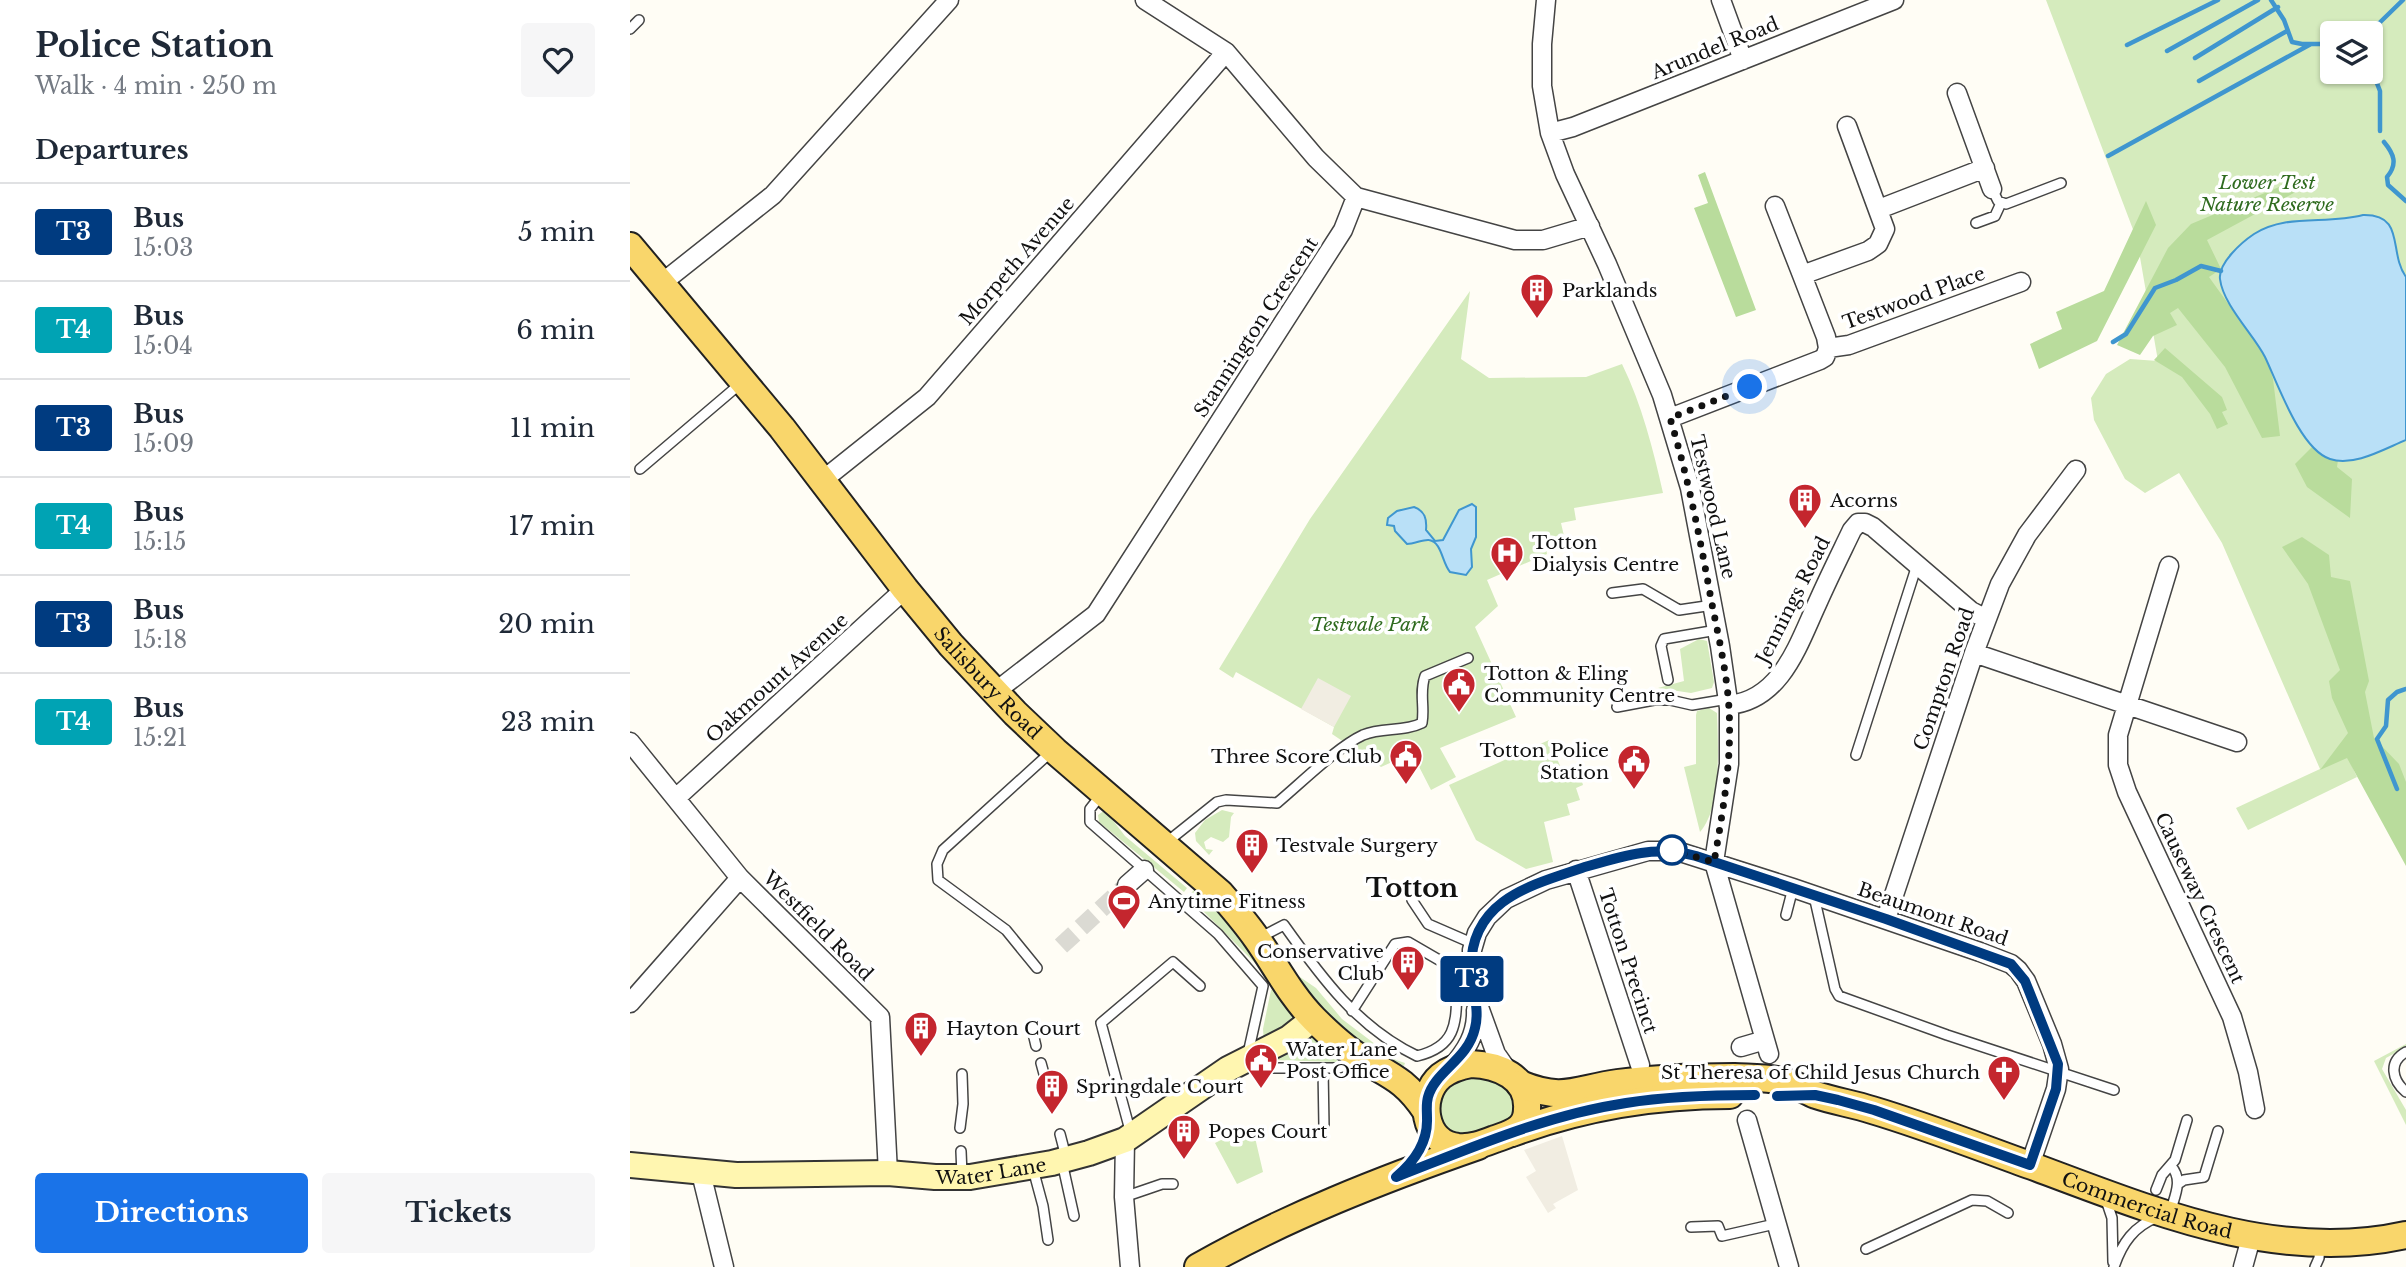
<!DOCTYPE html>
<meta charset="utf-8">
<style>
body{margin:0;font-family:"Libre Baskerville",serif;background:#f6f6f7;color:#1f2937;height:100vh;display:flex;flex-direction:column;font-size:26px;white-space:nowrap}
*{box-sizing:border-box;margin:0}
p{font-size:23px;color:#747a83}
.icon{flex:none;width:38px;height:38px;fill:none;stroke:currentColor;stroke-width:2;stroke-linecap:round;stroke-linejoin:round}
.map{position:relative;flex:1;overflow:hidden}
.sheet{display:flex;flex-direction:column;background:#fff;width:630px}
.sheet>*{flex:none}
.badge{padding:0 14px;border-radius:5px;font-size:24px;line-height:46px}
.controls{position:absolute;left:1690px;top:21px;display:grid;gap:14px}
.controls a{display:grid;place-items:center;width:63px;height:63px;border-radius:7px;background:#fff;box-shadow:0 2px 5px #0004;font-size:35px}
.you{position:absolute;width:35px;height:35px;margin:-18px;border:5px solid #fff;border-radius:50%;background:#1a73e8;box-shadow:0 0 0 10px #1a73e833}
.map>.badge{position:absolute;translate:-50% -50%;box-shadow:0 0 0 4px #fff}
h2{padding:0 35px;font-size:26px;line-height:63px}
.round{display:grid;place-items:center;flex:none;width:74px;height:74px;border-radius:7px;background:#f6f6f7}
.head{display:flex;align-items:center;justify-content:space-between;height:119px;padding:0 35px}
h1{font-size:33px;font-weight:800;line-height:52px}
.action{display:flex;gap:14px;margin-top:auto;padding:14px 35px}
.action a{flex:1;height:80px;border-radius:7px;background:#1a73e8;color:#fff;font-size:28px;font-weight:800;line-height:80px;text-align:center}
.action a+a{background:#f6f6f7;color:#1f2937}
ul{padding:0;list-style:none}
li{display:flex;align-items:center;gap:21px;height:98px;padding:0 35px;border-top:2px solid #e0e1e3}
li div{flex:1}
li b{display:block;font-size:26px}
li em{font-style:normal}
li .badge{min-width:77px;font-weight:700;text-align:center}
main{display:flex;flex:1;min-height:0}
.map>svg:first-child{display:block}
</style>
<main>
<section class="sheet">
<div class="head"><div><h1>Police Station</h1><p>Walk · 4 min · 250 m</p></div><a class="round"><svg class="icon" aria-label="heart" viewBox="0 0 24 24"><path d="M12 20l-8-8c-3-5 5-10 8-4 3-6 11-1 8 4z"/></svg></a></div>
<h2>Departures</h2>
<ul>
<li><span class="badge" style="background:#003b80;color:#fff">T3</span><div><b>Bus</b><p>15:03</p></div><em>5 min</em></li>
<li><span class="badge" style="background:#00a3b4;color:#fff">T4</span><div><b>Bus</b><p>15:04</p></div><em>6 min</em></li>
<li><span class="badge" style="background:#003b80;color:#fff">T3</span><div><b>Bus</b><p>15:09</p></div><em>11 min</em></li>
<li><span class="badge" style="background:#00a3b4;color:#fff">T4</span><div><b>Bus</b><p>15:15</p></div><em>17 min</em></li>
<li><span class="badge" style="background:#003b80;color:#fff">T3</span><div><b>Bus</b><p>15:18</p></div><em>20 min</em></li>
<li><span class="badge" style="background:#00a3b4;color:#fff">T4</span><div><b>Bus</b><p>15:21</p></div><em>23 min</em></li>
</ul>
<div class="action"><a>Directions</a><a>Tickets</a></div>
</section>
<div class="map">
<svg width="1776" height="1267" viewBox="0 0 1776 1267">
<rect width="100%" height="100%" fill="#fffdf5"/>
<path fill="#d5ebbd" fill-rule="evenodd" d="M1416,0H1776V812L1719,760L1727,777L1618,830L1606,808L1690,769L1592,543L1549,473L1515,493L1495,479L1464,420L1461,398L1476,374L1500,359L1528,361L1507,240ZM1703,33H1741V72H1703Z
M840,291L831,359L859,378L956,377L992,364C1012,405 1023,449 1033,493L944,508L946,520L931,523L934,536L914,539L917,554L857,580L868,606L845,627L886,717L810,748L826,777L801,790L782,753L751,767L702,734L704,727L606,672L603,678L589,669L680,519Z
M1069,639L1077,641L1084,682L1082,688L1061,693L1028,688L1054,681L1050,649Z
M1079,708L1087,713C1088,744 1092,808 1070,832L1054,767L1066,764V715L1067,711Z
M919,740L931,768L947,765L953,785L946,788L950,800L937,804L940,815L914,822L923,862L896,869L846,840L819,785Z
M475,810L495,836L557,888L554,892L469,822L468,815Z
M592,810L604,813L601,817L599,837L593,842L581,837L574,842L576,849L583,850L579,855L566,841L565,833L575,820Z
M568,886L605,924L642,977L637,979L631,969L558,896Z
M667,975L686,988L712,1019L766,1060L775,1063L774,1066L725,1044L662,978Z
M647,987C669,1021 668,1022 634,1043L633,1029L641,990Z
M682,1038H690L711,1057L706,1062L644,1060V1057L674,1039Z
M1776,1044V1047L1756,1058L1752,1069L1776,1110V1125L1744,1061Z
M852,1073L885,1092L884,1121L827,1137L810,1124L807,1102L821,1083Z
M623,1129L633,1172L607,1184L585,1143L597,1137L600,1141Z"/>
<path fill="#b9dc9c" d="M1075,172L1126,310L1106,317L1064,208L1078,203L1068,175Z
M1685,172L1673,188L1577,240L1591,269L1579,277L1630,348L1638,363L1643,379L1650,436L1632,438L1595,367L1548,308L1540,313L1547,325L1523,336L1510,355L1487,345L1538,248L1561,224Z
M1516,201L1526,225L1467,341L1409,369L1400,344L1432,329L1426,312L1474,291Z
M1535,348L1592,397L1597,410L1592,412L1598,424L1587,429L1580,414L1552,377L1524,360Z
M1683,446L1698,459L1708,460L1707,467L1722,479L1720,518L1677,487L1665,464Z
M1672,537L1699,555L1701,577L1720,581L1739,681L1735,692L1744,738L1769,764L1776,782V866L1717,758L1690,770L1718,733L1702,698L1699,681L1710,670L1678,584L1652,547Z"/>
<path fill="#f1ede2" d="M688,678L721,696L704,727L671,709Z
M932,1136L948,1190L923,1204L926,1208L918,1213L896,1177L906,1171L894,1150Z"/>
<path fill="#b9e0f7" stroke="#3f96cf" stroke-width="2" d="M1733,215C1776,214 1758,252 1776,277V440C1754,449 1724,467 1700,459C1670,449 1648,384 1635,357C1624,335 1593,305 1590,279C1588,263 1612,242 1624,234C1657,213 1696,225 1733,215Z
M842,504L846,507V537L841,549L842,567L836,575L820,572C812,563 812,542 799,540C794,539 784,544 777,544L765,531L764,526L757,525L758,518L767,511L784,507C795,511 797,519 796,530L805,541L813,540L829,510Z"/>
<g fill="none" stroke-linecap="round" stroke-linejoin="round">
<path stroke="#3f96cf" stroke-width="4.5" d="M1641,0L1654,20L1662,42L1672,44H1703
M1739,33L1773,0
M1497,45L1588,0
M1537,51L1628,0
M1565,58L1648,7
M1741,68L1750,91V131
M1569,81L1657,31
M1754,142C1764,154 1768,164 1757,177L1758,185L1776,201
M1478,156L1681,44
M1483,342L1496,334L1525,288L1546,280L1571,266L1591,271
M1767,789L1747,739L1756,726L1758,700L1767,692L1776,689"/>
<path stroke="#dbdad3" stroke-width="18" stroke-dasharray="18 9" stroke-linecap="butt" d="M431,946L497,885"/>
<defs>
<path id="lane" d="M0,29L9,20
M1362,189L1368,201L1376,204L1431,183
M1346,223L1365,216L1371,203
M10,469L110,384
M982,593L1013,589L1049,610L1083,605
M1038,680L1031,646L1034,639L1087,630
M987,707L1024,700H1040L1062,705L1098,699
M1226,755L1287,565
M471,795L460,809V822L588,934L633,986L617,1058L638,1068H709L728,1062
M537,842L587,802L596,800L647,803C670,784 707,747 733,735C752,727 774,732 792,723C795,707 789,692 795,676L838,658
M1184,896L1205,989L1209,996L1317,1035L1484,1090
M782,900L798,924L844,944
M1156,915L1163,888
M629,938L654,925C691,977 728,1028 787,1056C829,1046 826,1020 827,983L842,982
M407,968L376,930L308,880L307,864L313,850L421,752
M722,1011L765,944L778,942L828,971L827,983
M402,1029L406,1046
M1776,1052C1758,1062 1762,1080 1776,1092
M411,1063L420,1096
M693,1068L694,1127
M330,1128L333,1104L332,1074
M430,1134L436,1157
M501,1134L471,1023L543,962L570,986
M331,1151L332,1175
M432,1162L444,1216
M403,1169L413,1206L418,1240
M1548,1184L1554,1180L1574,1177L1588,1131
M1526,1190L1532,1175L1545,1160L1557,1120
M494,1197L532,1184H543
M1476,1200L1482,1218L1483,1262
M1540,1213C1544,1197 1554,1180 1541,1166
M1061,1227L1088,1226L1092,1236L1145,1224
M1236,1249L1342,1200L1357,1201L1378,1213
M1484,1267C1492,1243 1504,1226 1528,1217
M1685,1267L1689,1258L1690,1245"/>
<path id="street" d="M515,0L596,52L686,158L726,197L885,240H913L960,226
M916,0L912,44V86L920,133L935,174L977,264L1032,395L1060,488L1090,646L1099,708V764L1084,862L1139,1054
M1091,0L1113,60
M1327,93L1362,189
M920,133L943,127L1264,0
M1145,206L1172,275
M1249,209L1355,168
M32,283L143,195L319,0
M1198,348L1196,337L1172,275L1238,251L1248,244L1255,229L1217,126
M1198,348L1219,345L1391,282
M1040,418L1190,360L1195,357L1198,348
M193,480L297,397L596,52
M1539,566L1488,735V765L1497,792L1602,1017L1618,1072L1625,1109
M1344,653L1607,742
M365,692L466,614L713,230L726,197
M1099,705C1151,700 1168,645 1187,604C1198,579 1210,555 1222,530L1228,523H1235L1243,527L1341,611L1356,619
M0,742L110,878L250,1017L258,1173
M46,798L275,589
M946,870L1010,1065
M497,885L514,870
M1256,919L1344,653L1370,584L1397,535L1446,470
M0,1003L110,878
M1111,1047L1135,1040
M820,1069C836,1051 847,1034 846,1010
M880,1074L866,1054L845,996L842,982V950L847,933L857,917L876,899L916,880L1018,851H1047L1163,888L1350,952L1381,964L1388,970L1396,981L1422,1044L1429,1069L1426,1089L1400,1165
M1117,1120L1159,1267
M495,1140L494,1197L500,1267
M71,1173L94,1267
M1613,1267L1621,1238"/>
<g id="secondary">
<path id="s1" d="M0,1165L106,1175L258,1173L305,1177H340L422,1163L459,1153L495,1140L598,1069L659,1038L683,1019"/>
</g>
<g id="primary">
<path id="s2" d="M0,246L152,428L275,589L321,645L385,713L425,751L590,893C603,908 616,923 627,939C646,966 661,996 684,1019C699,1034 716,1050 734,1060C763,1077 776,1081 796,1111"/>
<path d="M841,1064C868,1065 899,1077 897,1109C897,1116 895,1123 889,1128C882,1134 873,1136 865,1139C852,1144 842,1148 828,1147C793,1143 787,1096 811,1076C820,1069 830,1066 841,1064Z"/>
<path id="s3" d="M890,1084C934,1102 945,1089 988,1083C1026,1078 1065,1077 1104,1077C1121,1078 1140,1077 1156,1082C1167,1085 1176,1091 1186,1095C1204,1101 1223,1104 1242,1110C1296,1126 1349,1147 1402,1166C1521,1210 1646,1264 1776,1235"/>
<path d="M882,1133C952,1107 1026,1095 1100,1095"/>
<path d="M568,1267C656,1217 753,1179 848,1146"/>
</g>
</defs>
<use href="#lane" stroke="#444" stroke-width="12"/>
<use href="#street" stroke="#444" stroke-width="21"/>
<use href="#secondary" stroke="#333" stroke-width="28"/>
<use href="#primary" stroke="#222" stroke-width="30"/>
<use href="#lane" stroke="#fff" stroke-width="9"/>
<use href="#street" stroke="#fff" stroke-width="18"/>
<use href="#secondary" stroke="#fff6b0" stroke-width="24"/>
<use href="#primary" stroke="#f9d66b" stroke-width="26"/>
</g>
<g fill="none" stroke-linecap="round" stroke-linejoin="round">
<defs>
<path id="line" d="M1125,1095C1082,1095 1039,1096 996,1103C916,1115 841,1148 766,1177C784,1162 798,1142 797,1118C797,1110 796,1104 798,1097C805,1071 838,1060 845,1028C850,1009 842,989 841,970C840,901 898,886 952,868C992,856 1024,845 1066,856L1256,919L1381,964L1395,981L1428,1064L1426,1089L1400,1165L1244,1110L1208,1100L1185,1095L1147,1096"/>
</defs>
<use href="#line" stroke="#fff" stroke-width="16"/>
<use href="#line" stroke="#003b80" stroke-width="10"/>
<path stroke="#111" stroke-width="7" stroke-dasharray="0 12.6" d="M1042,850L1084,862C1093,811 1102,760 1099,709C1097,672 1088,635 1081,599C1070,538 1058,477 1040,418L1120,387"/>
</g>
<defs>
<symbol id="building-pin" viewBox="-11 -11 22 30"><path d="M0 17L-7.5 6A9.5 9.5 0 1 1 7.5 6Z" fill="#c4262e" stroke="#fff"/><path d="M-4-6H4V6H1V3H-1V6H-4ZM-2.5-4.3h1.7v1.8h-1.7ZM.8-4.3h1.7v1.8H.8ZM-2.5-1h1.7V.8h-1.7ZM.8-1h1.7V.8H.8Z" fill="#fff"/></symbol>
<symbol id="hospital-pin" viewBox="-11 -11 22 30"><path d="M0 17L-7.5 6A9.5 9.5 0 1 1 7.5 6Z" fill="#c4262e" stroke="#fff"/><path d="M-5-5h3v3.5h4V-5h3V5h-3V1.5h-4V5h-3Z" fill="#fff"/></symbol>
<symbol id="civic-pin" viewBox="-11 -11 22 30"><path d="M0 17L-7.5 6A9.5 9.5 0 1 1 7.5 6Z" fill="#c4262e" stroke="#fff"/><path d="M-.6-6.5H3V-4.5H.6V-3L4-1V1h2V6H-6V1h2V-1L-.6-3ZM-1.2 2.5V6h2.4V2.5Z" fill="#fff"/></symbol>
<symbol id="stadium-pin" viewBox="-11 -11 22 30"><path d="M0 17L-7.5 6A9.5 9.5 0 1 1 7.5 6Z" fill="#c4262e" stroke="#fff"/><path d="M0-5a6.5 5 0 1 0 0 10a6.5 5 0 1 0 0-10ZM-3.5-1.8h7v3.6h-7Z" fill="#fff"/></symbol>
<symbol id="church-pin" viewBox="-11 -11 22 30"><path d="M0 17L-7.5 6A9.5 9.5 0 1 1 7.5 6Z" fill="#c4262e" stroke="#fff"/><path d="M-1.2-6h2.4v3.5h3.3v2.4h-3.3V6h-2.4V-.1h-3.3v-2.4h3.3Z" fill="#fff"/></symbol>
</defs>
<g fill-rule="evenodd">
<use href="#building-pin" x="888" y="271" width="38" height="52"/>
<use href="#building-pin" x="1156" y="481" width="38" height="52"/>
<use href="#hospital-pin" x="858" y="534" width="38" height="52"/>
<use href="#civic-pin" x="810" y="665" width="38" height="52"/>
<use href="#civic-pin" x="757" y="737" width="38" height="52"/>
<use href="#civic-pin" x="985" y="742" width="38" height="52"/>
<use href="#building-pin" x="603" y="826" width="38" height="52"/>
<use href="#stadium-pin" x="475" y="882" width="38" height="52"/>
<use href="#building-pin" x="759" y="943" width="38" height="52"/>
<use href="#building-pin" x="272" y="1009" width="38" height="52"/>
<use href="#civic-pin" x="612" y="1041" width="38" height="52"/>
<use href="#church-pin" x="1355" y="1053" width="38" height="52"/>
<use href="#building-pin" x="403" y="1067" width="38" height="52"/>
<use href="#building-pin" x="535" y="1112" width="38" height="52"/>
</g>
<circle fill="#fff" stroke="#003b80" stroke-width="3.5" cx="1042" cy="850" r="14"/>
<g text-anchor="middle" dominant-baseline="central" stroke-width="7" stroke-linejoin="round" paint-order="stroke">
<g font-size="19" fill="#111" stroke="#fff">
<text transform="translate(1085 48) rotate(-22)">Arundel Road</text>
<text transform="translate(387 261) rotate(-49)">Morpeth Avenue</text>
<text transform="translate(1284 298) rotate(-20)">Testwood Place</text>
<text transform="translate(626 327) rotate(-57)">Stannington Crescent</text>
<text transform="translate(1083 507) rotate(77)">Testwood Lane</text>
<text transform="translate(1163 600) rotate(-63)">Jennings Road</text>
<text transform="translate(147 678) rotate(-42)">Oakmount Avenue</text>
<text transform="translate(1314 679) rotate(-71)">Compton Road</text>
<text stroke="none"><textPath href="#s2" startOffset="565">Salisbury Road</textPath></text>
<text transform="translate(1570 898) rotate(65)">Causeway Crescent</text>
<text transform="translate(1303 914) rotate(19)">Beaumont Road</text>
<text transform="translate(188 926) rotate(45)">Westfield Road</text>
<text transform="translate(998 961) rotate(72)">Totton Precinct</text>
<text stroke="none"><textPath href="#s1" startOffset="362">Water Lane</textPath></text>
<text stroke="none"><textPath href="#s3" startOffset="651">Commercial Road</textPath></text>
</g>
<g font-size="19" font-style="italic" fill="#2f6b1f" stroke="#fff">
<text x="1637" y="182">Lower Test<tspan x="1637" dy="22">Nature Reserve</tspan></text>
<text x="740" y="624">Testvale Park</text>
</g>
<g font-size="19" fill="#111" stroke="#fff" text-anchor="start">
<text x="932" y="290">Parklands</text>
<text x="1200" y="500">Acorns</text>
<text x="902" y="542">Totton<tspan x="902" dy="22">Dialysis Centre</tspan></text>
<text x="854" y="673">Totton &amp; Eling<tspan x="854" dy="22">Community Centre</tspan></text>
<text x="979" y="750" text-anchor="end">Totton Police<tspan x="979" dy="22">Station</tspan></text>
<text x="752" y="756" text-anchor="end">Three Score Club</text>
<text x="646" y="845">Testvale Surgery</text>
<text x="518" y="901">Anytime Fitness</text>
<text x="754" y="951" text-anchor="end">Conservative<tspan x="754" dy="22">Club</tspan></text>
<text x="316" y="1028">Hayton Court</text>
<text x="656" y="1049">Water Lane<tspan x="656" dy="22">Post Office</tspan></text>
<text x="1350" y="1072" text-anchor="end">St Theresa of Child Jesus Church</text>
<text x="446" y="1086">Springdale Court</text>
<text x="578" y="1131">Popes Court</text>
</g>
<g font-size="26" font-weight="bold" fill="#111" stroke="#fff">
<text x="782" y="888">Totton</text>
</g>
</g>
</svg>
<div class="controls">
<a><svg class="icon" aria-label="layers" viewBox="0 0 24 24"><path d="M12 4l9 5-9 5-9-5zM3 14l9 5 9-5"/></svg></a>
</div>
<div class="you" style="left:1120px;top:387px"></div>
<b class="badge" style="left:842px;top:979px;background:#003b80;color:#fff">T3</b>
</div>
</main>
